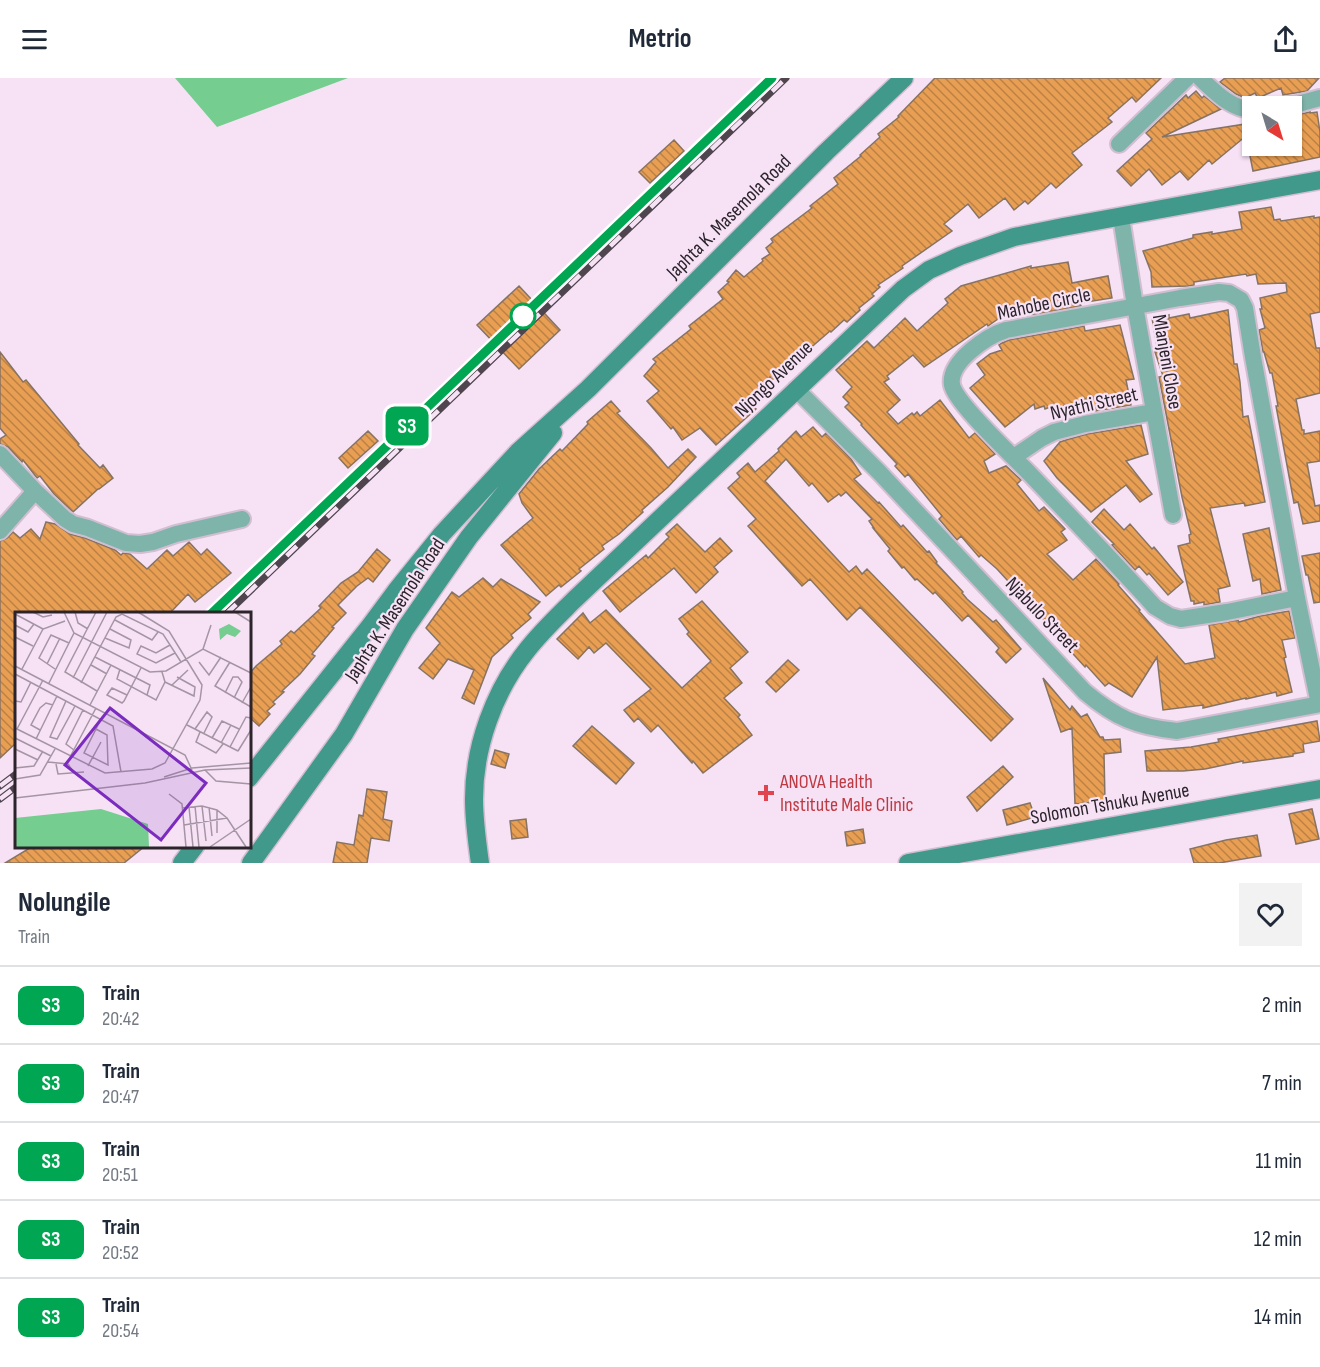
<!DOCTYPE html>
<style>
body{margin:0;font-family:"Sofia Sans Condensed",sans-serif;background:#f2f2f3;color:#1f2937;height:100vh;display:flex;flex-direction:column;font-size:22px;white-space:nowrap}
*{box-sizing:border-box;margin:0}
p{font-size:20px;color:#747a83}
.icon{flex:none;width:33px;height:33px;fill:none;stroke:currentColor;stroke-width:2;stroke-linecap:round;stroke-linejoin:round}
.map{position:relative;height:785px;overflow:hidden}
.panel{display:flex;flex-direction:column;background:#fff;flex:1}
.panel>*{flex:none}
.badge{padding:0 12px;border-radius:9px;font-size:21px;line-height:39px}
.needle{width:39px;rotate:142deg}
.buttons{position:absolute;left:1242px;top:18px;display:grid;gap:12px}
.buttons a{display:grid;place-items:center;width:60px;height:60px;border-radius:0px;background:#fff;box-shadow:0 2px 4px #0004;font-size:30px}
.map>.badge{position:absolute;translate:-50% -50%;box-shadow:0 0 0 3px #fff}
.round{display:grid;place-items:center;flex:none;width:63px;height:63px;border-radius:0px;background:#f2f2f3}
.head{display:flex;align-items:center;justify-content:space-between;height:102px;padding:0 18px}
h1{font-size:28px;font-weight:700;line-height:45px}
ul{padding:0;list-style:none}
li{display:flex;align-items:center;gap:18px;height:78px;padding:0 18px;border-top:2px solid #e0e1e3}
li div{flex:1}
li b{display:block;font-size:22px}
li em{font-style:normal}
li .badge{min-width:66px;font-weight:700;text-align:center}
header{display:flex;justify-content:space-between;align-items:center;height:78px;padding:0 18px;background:#fff;font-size:27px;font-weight:700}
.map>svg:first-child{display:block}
</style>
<header><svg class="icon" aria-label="menu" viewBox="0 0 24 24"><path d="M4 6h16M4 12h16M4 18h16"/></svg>Metrio<svg class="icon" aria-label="share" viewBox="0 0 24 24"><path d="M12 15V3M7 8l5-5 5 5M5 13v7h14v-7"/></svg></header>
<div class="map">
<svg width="1320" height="785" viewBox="0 0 1320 785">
<defs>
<pattern id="building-back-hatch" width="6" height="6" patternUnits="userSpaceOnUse" patternTransform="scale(1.5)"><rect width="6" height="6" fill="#e99f53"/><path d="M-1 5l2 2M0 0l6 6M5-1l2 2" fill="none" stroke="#bd8145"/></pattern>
</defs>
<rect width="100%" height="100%" fill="#f6e1f5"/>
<path fill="#75cd90" d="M175,0H348L217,49Z"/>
<path fill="url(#building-back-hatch)" stroke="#867363" stroke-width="1.5" d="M935,0H1161L1136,24L1132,19L1108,40L1112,44L1072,75L1082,87L1056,110L1051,105L1028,126L1025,123L1014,132L1005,120L979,140L968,126L944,146L952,153L902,188L903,190L878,207L880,209L872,216L874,218L859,230L860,232L847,244L844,242L831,254L830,253L807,273L772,302L770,299L748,322L756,331L716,367L700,350L682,362L673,349L671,351L647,323L659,313L644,298L656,284L653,281L691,251L689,248L723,221L718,214L729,204L727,203L736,192L744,199L763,183L762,181L770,176L766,170L773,164L771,161L812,130L810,128L838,106L834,100L861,78L860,77L880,59L878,56L899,39L898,38Z
M1225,0H1319L1307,13L1283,17L1281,10L1258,20L1255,15L1245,20L1236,16L1220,4Z
M1196,13L1202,20L1204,18L1221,31L1162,59L1252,45V53L1212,86L1209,82L1188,102L1180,93L1162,107L1149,91L1131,108L1117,93L1152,61L1146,55L1186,17L1188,20Z
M1310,34V35L1317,34L1320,54V79L1253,93L1248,68H1292V65L1300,63L1296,37Z
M674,62L684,73L650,105L639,94Z
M1271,129L1274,142L1280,141L1281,143L1314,138V140L1320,139V234L1310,236L1316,270H1320V315L1296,321L1302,352H1304V356L1320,353V383L1307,385L1315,428L1320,427V443L1303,446L1298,424L1294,425L1276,328H1278L1272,295H1270L1264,274H1263L1259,252L1265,250L1260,231H1262L1260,220L1287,214L1286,205L1258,206L1256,196L1247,198L1246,196L1194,204V207L1188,208L1152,209L1151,194L1143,173L1193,160V157L1212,154V156L1242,151L1239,134Z
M1068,184L1072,205L1108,198L1112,220L1080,225L1081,228L1032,237L1028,229L1008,234L988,248L987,246L924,289L913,277L887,298L889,301L884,304L900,322L887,334L898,346L912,335L914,337L917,334L920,338L940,322L969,360L975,355L995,376L984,383L989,395L1006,388L1021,402L1017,406L1039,433L1044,429L1065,451L1061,454L1067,462L1047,476L1073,502L1096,481L1119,506L1118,507L1140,532L1139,533L1185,586L1215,580L1209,547L1238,542L1239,544L1260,538L1289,533L1295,560L1282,562L1286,579L1284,580L1292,614L1277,618L1276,614L1246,621V620L1203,630V627L1163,632L1157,579L1132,619L1109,605L1105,608L1086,587L1085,589L1054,555L1055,554L997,491L981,477L979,479L961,458L957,462L939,441L942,438L908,396L905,399L895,388L897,386L861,347L862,346L845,329L849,325L843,319L852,309L836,292L867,263L874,270L905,240L917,253L948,225L945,221L961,208L1031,188V190Z
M519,208L560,252L519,291L477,247Z
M1228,232L1234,286H1237L1240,304L1243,339L1248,338L1265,424L1245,428L1244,425L1210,430L1230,508L1218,511L1220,524L1204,527V524L1194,526V523H1191L1178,468L1190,465L1189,457L1191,456L1182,419L1159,299L1163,298L1155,274L1158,273L1152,240L1169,237V240L1189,236L1190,240Z
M1120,247L1134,301L1126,302L1131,327L1090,334L1087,320L1067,332L1065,327L1059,330L1058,326L1045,331L1044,328L1035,331L1034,326L1005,349L970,310L985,297L977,286L990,276L1002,272L999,267L1002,265L1009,262L1084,248L1085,253Z
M0,274L23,304L26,302L79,366L78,367L100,390L103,387L113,400L99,411H98L73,434L54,416L40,398L37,400L23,382L22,384L8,369L0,366V361L6,357L0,350Z
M611,323L620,333L617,335L651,370L668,390L688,371L696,379L668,409L642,432L643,434L619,456L602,468L604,471L579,491L581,493L561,509L559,507L546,518L501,467L533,440L522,425L519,416L539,391L560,371L562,373L588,346L587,344Z
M1141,347L1148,376L1126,383L1152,416L1140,424L1126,407L1091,434L1057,400L1044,383L1060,364L1066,362L1087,356Z
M813,349L822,359L826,355L851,381L861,396L854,401L878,425L879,424L901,449L903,447L927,474L929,473L937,484L936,485L963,514L962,515L967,521L993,544L996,542L1021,571L1006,585L996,574L999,570L968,537L962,543L935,514L933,516L917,501L915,502L904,489L902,490L888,473L890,471L873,450H874L869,443L872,441L846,414L841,418L839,416L828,424L812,405L809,408L786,381L765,403L849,494L856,488L862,496L867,491L1013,641L991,663L860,529L847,542L810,501L802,508L748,448L756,441L728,410L740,399L737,395L748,385L755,394L779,373L778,371L796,353L801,359Z
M368,353L378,363L348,390L339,380Z
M1104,431L1124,452L1130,446L1152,471L1154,469L1183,504L1168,517L1149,495L1147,497L1139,488L1135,492L1112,467L1114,466L1092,444Z
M46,444L55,446L70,456L85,460L115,472L121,477L123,475L130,476L147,491L167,472L173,478L189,464L201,477L207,471L231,495L195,524L188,516L169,536H16V665L0,680V463L7,460L13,454L20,460L31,451L40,461Z
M677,446L705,474L720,460L732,473L714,489L718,494L696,515L674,490L620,534L603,513L646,477L648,480L669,459L666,456Z
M1269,450L1281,512L1262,516L1260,501L1253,503L1243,456Z
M377,471L390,482L373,504L368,500L357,508L338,527L346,535L332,549L334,550L312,576L315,578L300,596L282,613L284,614L273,624L275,626L267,633L270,636L259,648L249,639V596L256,588L282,566L280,563L291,553L294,555L321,530L319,528L341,505L358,494Z
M1320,475V524L1314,525L1308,497H1306L1302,478Z
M483,500L493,509L501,501L540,524L528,536L531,540L511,557L513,560L492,579L474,626L462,620L474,592L448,581L433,601L419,590L440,565L426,550L452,514L459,519Z
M702,523L748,574L730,590L742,605L724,620L740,637L738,639L752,657L703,695L693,683L692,685L658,647L651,654L638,640L634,644L624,632L651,611L606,565L594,575L589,569L578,581L557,561L583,535L590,545L606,532L682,610L711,583L687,556L689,554L679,541Z
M788,582L799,592L776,614L766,604Z
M1043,600L1070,632L1072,628L1081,639L1087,636L1100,659H1103L1104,662L1120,661L1121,674L1104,676L1105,723L1075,726L1072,650L1061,654Z
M1317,643L1320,663L1303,666L1304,674L1293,676V678L1243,685V683L1205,691L1183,693H1147L1145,673L1191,669L1219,664L1218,661Z
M592,648L634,685L616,706L573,668Z
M495,672L509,676L505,690L491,686Z
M1003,688L1013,699L977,733L967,719Z
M367,711L387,714L383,741L392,743L389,763L371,760L367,785H333L337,764L354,767L359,737L363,738Z
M1030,725L1035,739L1007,747L1003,732Z
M1312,731L1319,761L1296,766L1289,736Z
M526,741L528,759L512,761L510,743Z
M863,751L865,765L847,768L845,754Z
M1257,757L1261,778L1219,785H1194L1190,771L1226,762Z
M33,768H145L124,785H5Z"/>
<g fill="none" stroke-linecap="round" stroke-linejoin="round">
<defs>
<path id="street" d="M1200,0C1215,14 1231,31 1252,32
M1282,28L1298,26L1320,20
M1119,66L1187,0
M1121,139L1135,228L1173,437
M796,311L879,394L1085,614C1116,640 1137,649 1177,653L1320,626
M0,376L35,413L65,441L73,446L88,450L126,465L140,466L153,464L176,456L242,441
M1014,379L1042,360L1054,354L1085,346L1154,334
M0,453L35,413
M1297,520L1227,534L1181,541L1170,538L1155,529C1114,484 1072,440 1030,396C1014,379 956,326 952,307C948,284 987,258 1006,252L1180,220L1219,214L1229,215L1241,222L1245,230L1253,279L1297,520L1319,626"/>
<path id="secondary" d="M249,700L370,548L396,513L442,456L518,374L588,311L826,74L904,0
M182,785L195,768
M251,785L344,656L405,551L469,459L553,355
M480,785C477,764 474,742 474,721C474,669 494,613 527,572C541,554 558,538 574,522L903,211L929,192L960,178L1014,159L1063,149L1320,102
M908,785L1320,711"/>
</defs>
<use href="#street" stroke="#d1bfd1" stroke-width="20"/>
<use href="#secondary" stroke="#d1bfd1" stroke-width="21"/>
<use href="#street" stroke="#7fb4ab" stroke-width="16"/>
<use href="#secondary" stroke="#41998c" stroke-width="18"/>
<defs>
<path id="rail" d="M211,536L772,0
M226,536L786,0
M0,708L16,696
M0,721L16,709"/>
</defs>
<use href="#rail" stroke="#4f454f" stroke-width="7"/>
<use href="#rail" stroke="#f6e1f5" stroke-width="4.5" stroke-dasharray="14" stroke-linecap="butt"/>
</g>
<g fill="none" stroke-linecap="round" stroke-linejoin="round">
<defs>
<path id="line" d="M211,536L772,0"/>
</defs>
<use href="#line" stroke="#fff" stroke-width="14"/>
<use href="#line" stroke="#00a651" stroke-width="9"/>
</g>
<circle fill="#fff" stroke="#00a651" stroke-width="3" cx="523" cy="238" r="12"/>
<path fill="#e0444e" stroke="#f6e1f5" stroke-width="2" d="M763 706h6v6h6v6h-6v6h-6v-6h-6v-6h6z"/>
<g text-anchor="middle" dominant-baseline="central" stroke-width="4.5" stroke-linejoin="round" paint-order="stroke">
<g font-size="20" fill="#2b242b" stroke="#f6e1f5">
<text transform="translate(729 139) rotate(-45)">Japhta K. Masemola Road</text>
<text transform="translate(1044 226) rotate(-12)">Mahobe Circle</text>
<text transform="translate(1167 284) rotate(80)">Mlanjeni Close</text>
<text transform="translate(774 301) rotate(-44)">Njongo Avenue</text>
<text transform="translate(1094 326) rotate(-13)">Nyathi Street</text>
<text transform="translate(395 532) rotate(-57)">Japhta K. Masemola Road</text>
<text transform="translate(1042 537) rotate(46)">Njabulo Street</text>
<text transform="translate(1110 726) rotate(-10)">Solomon Tshuku Avenue</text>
</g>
<g font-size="20" fill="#be3a42" stroke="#f6e1f5" text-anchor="start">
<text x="780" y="704">ANOVA Health<tspan x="780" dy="23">Institute Male Clinic</tspan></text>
</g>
</g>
<g transform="translate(15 534)">
<rect width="236" height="236" fill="#f6e1f5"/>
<path d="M214,12L226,19L220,25L212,22L205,28L204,17ZM86,197L133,212L134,235H0V206Z" fill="#75cd90"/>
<path fill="none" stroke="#a595a4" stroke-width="1.5" d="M18,0L28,5L37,3M49,0L59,21L135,60L151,59L188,37L236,61M60,0L63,11L73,17M81,0L50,60L82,79M220,0L236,10M0,2L28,17M100,8L137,28L143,20M0,13L13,20L19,12M0,25L18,34M90,26L114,36L116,28L95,17M155,33L141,41L126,34L122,42L141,51L160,41M188,37L196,13M80,45L135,73L132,83M184,50L194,63L206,45M215,50L200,74L236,95M32,52L45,26M76,53L92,62M0,54L170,143L177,158M7,57L28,17L50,9M40,57L24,46L36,23L54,31M105,57L102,67L141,88L150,70L147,60M0,62L98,114L106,160M58,66L92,0M150,70L179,84L180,75L162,65M34,71L59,21M66,71L101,5L107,2L148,22L166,50M157,73L173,58M210,81L218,65H223L227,70L219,86M112,83L97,76L92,83L107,91L109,89L126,56M0,89L6,90L16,70M51,89L35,125L42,127L60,94M227,91L236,75M75,93L96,53M172,113L223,139M0,116L90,161L137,157L150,151L185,88L187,73L154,19L123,0M2,117L28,68M81,117L92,123L93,153L69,141L86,107M180,117L192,100L197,105L189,121M25,118L16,113L25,96L31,91L38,93M185,120L181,130L201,141L208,132M0,126L36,144M197,126L207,109L224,117M21,127L42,84M206,131L216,113M215,135L231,105L236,106M0,137L23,148M59,138L51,132L68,98M223,139L236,118M55,145L81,96M33,150L53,152L59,161M41,152L43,162L69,160M73,154L86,130M0,156L19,154L28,139M190,158L201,169L236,172M149,165L177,156L236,151M0,167L25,163L40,137M154,182L167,192L171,235M0,186L130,171L190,158L236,156M180,194L184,235M187,194L191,229M174,195L178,235M194,195L197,224M167,196L187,194L202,198L212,206L231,235M202,198V221M169,213L212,206M195,235L236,207"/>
<path fill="#7b2cbf" fill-opacity="0.15" stroke="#7b2cbf" stroke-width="3" d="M95,96L191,171L146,228L50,153Z"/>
<rect width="236" height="236" fill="none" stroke="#2b242b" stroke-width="3"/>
</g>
</svg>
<div class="buttons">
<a><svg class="needle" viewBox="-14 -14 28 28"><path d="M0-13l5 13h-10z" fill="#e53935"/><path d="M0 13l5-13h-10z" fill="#747a83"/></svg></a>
</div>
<b class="badge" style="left:407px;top:348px;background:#00a651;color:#fff">S3</b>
</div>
<section class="panel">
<div class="head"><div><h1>Nolungile</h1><p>Train</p></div><a class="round"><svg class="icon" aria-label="heart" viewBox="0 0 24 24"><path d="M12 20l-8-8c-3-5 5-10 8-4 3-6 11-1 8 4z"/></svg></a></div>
<ul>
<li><span class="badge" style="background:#00a651;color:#fff">S3</span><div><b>Train</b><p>20:42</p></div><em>2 min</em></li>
<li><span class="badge" style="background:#00a651;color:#fff">S3</span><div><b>Train</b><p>20:47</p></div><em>7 min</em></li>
<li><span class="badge" style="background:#00a651;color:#fff">S3</span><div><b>Train</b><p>20:51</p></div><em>11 min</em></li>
<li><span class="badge" style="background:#00a651;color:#fff">S3</span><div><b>Train</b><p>20:52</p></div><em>12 min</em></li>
<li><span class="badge" style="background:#00a651;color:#fff">S3</span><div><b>Train</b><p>20:54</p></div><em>14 min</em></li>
</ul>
</section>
